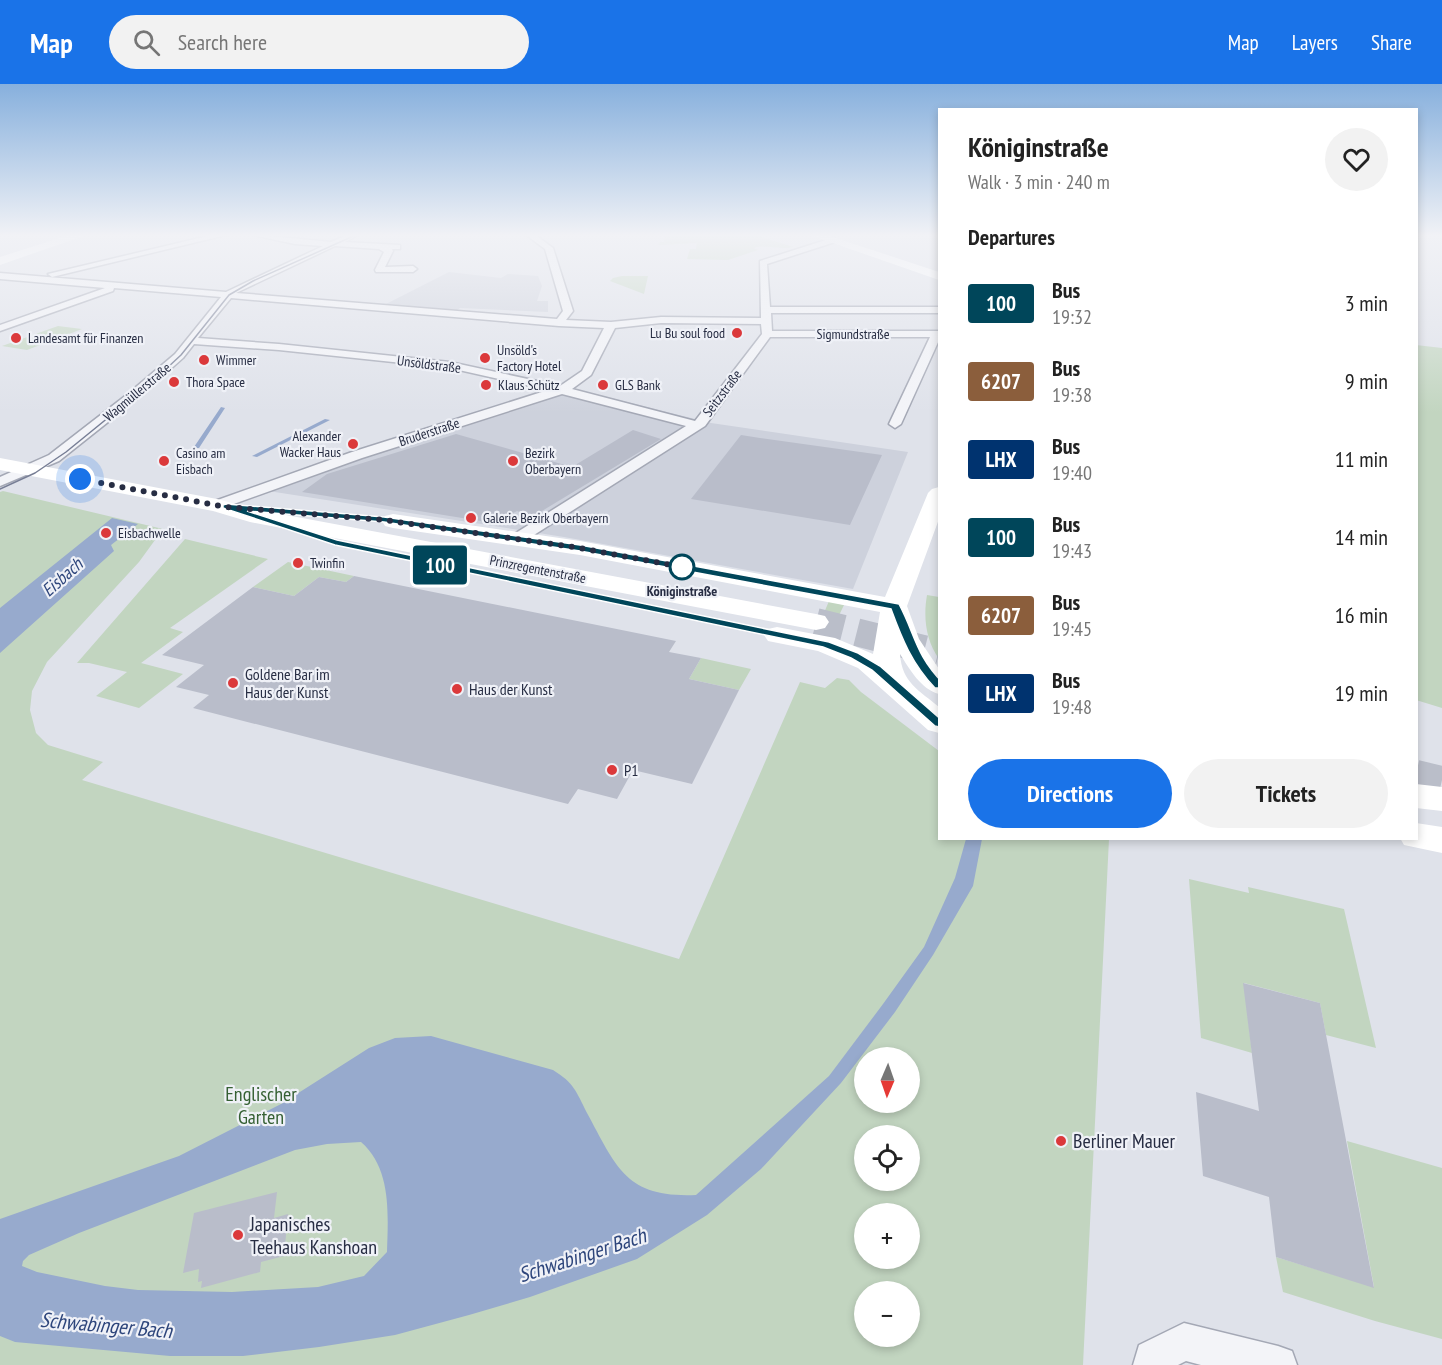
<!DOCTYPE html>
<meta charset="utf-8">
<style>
body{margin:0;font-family:"PT Sans Narrow",sans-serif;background:#f2f2f2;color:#222;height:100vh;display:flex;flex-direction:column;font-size:22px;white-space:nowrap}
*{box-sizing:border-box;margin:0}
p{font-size:20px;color:#767676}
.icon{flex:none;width:33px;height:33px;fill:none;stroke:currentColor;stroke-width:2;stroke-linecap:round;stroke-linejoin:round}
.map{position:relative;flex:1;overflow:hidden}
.sheet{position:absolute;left:938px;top:24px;width:480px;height:732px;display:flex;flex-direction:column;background:#fff;border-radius:0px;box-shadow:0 3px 9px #0003}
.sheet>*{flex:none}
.badge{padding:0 12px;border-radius:4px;font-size:21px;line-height:39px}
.needle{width:39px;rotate:182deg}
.tools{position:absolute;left:854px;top:963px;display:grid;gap:12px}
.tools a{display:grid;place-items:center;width:66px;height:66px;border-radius:50%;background:#fff;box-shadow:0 3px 9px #0003;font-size:30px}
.you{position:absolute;width:30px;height:30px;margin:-15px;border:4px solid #fff;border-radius:50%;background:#1a73e8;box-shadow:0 0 0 9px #1a73e833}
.map>.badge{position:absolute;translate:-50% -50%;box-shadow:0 0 0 3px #fff}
h2{padding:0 30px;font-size:22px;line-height:54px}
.round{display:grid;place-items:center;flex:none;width:63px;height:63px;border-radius:32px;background:#f2f2f2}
.head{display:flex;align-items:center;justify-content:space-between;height:102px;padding:0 30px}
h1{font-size:28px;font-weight:700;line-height:45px}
.action{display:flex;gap:12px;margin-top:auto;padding:12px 30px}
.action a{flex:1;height:69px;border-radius:36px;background:#1a73e8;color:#fff;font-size:24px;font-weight:700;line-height:69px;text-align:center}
.action a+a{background:#f2f2f2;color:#222}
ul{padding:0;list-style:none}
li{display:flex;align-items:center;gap:18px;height:78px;padding:0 30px}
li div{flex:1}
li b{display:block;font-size:22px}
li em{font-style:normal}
li .badge{min-width:66px;font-weight:700;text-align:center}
header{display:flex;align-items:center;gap:36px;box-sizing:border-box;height:84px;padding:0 30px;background:#1a73e8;color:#fff}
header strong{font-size:28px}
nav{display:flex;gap:33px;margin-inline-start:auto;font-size:21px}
.search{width:420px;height:54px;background:#f2f2f2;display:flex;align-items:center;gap:15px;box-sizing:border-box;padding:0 21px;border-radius:33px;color:#767676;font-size:22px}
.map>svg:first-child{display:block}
</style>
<header>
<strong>Map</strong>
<div class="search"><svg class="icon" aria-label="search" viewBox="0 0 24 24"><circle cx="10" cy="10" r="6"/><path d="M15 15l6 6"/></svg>Search here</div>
<nav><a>Map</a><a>Layers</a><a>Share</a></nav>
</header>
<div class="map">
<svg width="1442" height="1281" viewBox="0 0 1442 1281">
<rect width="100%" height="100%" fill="#dfe2ea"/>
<path fill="#cdd1dc" d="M449,188L501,194L508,190L538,192L542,202L537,217H548V228L460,224L457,226L386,220Z
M567,303L711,339L908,368L853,505L564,453L262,406Z"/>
<path fill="#c2d5c0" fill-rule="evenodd" d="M620,150H753L793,163C778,166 765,160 754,164L758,166L728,176L687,175L690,165H696L697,159L658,161L660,158H664L665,152H617Z
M622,192H648L644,210L610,197L613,194Z
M58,242L82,245L27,266L2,262Z
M1416,261L1442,264V624L1416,616Z
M3,407L163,445L139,478L47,578L32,607L30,626L36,649L48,661L103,678L82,696L679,875L800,598L825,604L837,594L849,596L861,608L939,667V754L1109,755L1083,1281H0V408ZM864,974H909V1018H864ZM864,1052H909V1096H864ZM864,1130H909V1174H864ZM864,1208H909V1252H864Z
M185,455L268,475L170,544L183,548L141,579L183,590L139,624L96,612L127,588L89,579H77Z
M288,478L354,492L346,498L319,493L294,512L253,503Z
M927,511L939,513V575C926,556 923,534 927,511Z
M829,517L844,521L830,550L816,548Z
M701,574L751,585L739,606L689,595Z
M1189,795L1249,809L1248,803L1344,825L1376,964L1326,951L1320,919L1244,899L1252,969L1201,954Z
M1347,1057L1442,1084V1255L1375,1237L1283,1208L1276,1173L1374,1203Z"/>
<path fill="#97aacd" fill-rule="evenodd" d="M112,434L138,440L111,461L114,467L0,569V524Z
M966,755H982L973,802L933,871L895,928L841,999L761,1085L707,1131L637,1175L530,1213L469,1231L395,1251L319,1263L243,1272H170L15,1258L0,1252V1135L179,1072L281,1020L369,964L395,954L431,952L553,986C574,999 576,1007 587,1029C617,1084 626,1114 696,1111L829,992L883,920L924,863L955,794ZM361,1058C392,1085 388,1131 387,1168L364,1192L318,1203L232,1208L138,1206L105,1202L37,1188L22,1182L23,1177L29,1171L79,1149L295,1066L327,1060Z"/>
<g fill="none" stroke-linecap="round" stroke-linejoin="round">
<path fill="#97aacd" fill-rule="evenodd" d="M221,323L225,324L199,364H195L194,363Z
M325,335L330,336L257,373L252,372Z"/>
</g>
<path fill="#b9bdca" d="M633,346L661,355L532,433L517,427L493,439L302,408L327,390L456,350L572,383Z
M741,351L760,354L882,371L850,441L691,415Z
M354,492L676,557L669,568L701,574L689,595L739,606L692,700L633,686L617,715L578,705L568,720L193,624L209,611L176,603L204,581L162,571L253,503L294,512L319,493L346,498Z
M1243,899L1320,919L1374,1204L1276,1173L1269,1113L1203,1092L1196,1008L1259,1027Z
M277,1108L274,1134L288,1130L284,1172L261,1178L260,1188L201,1204L202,1197L198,1198L199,1185L183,1189L194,1129Z"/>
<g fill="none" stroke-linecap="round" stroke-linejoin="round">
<path stroke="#babec9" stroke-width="28" stroke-dasharray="28 14" stroke-linecap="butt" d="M816,538L939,569
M1416,690L1442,696"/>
<defs>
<path id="street" d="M216,150H230L52,193L48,190Z
M248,150L331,158L350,150H360L345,158L400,161V165H392L393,167L385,183L413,182L417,185L413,188H376L375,186L384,168L379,165L335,162L236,209L557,235L563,227L545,165L525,150H534L553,164L573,227L566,236L611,238L661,233L761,234L760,177L832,154H835V158L767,180L770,223H939V229H771L772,247H939V256L901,340L895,344L889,340L930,253H770L705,342L523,458H511L509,455L511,452L686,342L562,310L362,374L217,426L212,424L209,421L212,418L352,368L548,306L450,284L279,266L194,260L183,274L137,315L59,377L0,402V393L49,371L129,309L175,270L221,213L114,204L113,207L0,247V241L105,204L0,195V189L226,208L323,162L295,160ZM231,214L559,242L604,244L582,287L560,302L450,278L279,260L198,254ZM661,239L761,240L762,250L695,337L572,305L591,291L615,244Z
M1184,1239L1278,1262L1292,1267L1297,1281H1201L1186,1277L1178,1281H1133L1139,1261Z"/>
</defs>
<use href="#street" stroke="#a4a8b5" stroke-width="3"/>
<use href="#street" fill="#f3f4f8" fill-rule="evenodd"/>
<path fill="#fff" fill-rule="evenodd" d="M72,150H89L0,181V173Z
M807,150H824L939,188V196Z
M0,374L217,415L254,425L816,530L825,532L829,538L825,544L816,546L250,438L213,427L0,386Z
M939,403V435L907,522L919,555L939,585V610C921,605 910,586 900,570C902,599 919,606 939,623V649L928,646L858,584L818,567L768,557L764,551L768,545L777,543L835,554L873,570L880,528L580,471L393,444L385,442L382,437L385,432L393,430L580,457L885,513L928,409L932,405Z
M1416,700L1442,703V727L1416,724Z
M1416,739L1442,743V769L1404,761L1400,754H1416Z"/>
<path stroke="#777e95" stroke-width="1.5" d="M0,405L35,389L66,368L152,298L181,271L229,211L253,197L358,150"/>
</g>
<linearGradient id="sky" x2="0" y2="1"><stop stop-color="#87b0dd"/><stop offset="0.46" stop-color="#f1f2f6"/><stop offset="1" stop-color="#f1f2f6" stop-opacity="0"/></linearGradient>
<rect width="1442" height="329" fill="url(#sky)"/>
<path fill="#00465a" stroke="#fff" stroke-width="1.5" d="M226,420L384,433L580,461L899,520C916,552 915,570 943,599V604H935C912,580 902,555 891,525L580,467L384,438L247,427L337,456L829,558L858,569L880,582L945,639L939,643L935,642L872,586L851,574L823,563L335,461L223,424V421Z"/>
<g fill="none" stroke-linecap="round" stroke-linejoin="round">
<path stroke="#272d43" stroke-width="6" stroke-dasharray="0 10.8" d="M80,395L226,423L384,436L580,464L687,484L682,483"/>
</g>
<g fill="#db393b" stroke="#eff1f7" stroke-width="2">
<circle cx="737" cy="249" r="6"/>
<circle cx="16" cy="254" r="6"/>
<circle cx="485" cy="274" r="6"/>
<circle cx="204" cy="276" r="6"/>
<circle cx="174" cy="298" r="6"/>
<circle cx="486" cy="301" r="6"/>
<circle cx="603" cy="301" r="6"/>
<circle cx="353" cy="360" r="6"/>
<circle cx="164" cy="377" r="6"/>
<circle cx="513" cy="377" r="6"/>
<circle cx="471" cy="434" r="6"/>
<circle cx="106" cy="449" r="6"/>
<circle cx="298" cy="479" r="6"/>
<circle cx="233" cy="599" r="6"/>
<circle cx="457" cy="605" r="6"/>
<circle cx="612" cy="686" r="6"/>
<circle cx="1061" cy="1057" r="6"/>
<circle cx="238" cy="1151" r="6"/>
</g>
<circle fill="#fff" stroke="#00465a" stroke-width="3" cx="682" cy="483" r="12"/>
<g text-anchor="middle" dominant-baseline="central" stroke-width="4.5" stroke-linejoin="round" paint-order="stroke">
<g font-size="14" fill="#272d43" stroke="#eff1f7" text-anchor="start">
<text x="725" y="249" text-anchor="end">Lu Bu soul food</text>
<text x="28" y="254">Landesamt für Finanzen</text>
<text x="497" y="266">Unsöld's<tspan x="497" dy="16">Factory Hotel</tspan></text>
<text x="216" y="276">Wimmer</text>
<text x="186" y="298">Thora Space</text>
<text x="498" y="301">Klaus Schütz</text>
<text x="615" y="301">GLS Bank</text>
<text x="341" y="352" text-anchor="end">Alexander<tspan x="341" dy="16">Wacker Haus</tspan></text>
<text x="176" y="369">Casino am<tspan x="176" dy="16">Eisbach</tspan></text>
<text x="525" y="369">Bezirk<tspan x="525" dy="16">Oberbayern</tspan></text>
<text x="483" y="434">Galerie Bezirk Oberbayern</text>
<text x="118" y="449">Eisbachwelle</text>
<text x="310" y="479">Twinfin</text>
</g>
<g font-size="14" fill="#272d43" stroke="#eff1f7">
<text x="853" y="250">Sigmundstraße</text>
<text transform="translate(429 280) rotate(7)">Unsöldstraße</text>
<text transform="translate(137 308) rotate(-40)">Wagmüllerstraße</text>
<text transform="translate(722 309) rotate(-53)">Seitzstraße</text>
<text transform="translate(429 348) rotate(-18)">Bruderstraße</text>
<text transform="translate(538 485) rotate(11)">Prinzregentenstraße</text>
</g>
<g font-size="14" font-weight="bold" fill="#272d43" stroke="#eff1f7">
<text x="682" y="507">Königinstraße</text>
</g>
<g font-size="16" fill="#272d43" stroke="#eff1f7" text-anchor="start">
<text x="245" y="590">Goldene Bar im<tspan x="245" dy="18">Haus der Kunst</tspan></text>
<text x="469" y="605">Haus der Kunst</text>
<text x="624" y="686">P1</text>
</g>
<g font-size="18" font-style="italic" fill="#2d457b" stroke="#eff1f7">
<text transform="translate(62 493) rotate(-42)">Eisbach</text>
</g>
<g font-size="20" fill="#356033" stroke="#eff1f7">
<text x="261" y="1010">Englischer<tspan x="261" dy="23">Garten</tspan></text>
</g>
<g font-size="20" fill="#272d43" stroke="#eff1f7" text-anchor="start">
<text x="1073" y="1057">Berliner Mauer</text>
<text x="250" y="1140">Japanisches<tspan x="250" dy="23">Teehaus Kanshoan</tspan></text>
</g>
<g font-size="21" font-style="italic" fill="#2d457b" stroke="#eff1f7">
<text transform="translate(582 1171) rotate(-18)">Schwabinger Bach</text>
<text transform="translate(106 1241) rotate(5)">Schwabinger Bach</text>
</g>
</g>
</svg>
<div class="tools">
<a><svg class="needle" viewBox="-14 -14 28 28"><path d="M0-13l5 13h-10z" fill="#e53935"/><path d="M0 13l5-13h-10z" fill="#767676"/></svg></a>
<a><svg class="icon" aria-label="locate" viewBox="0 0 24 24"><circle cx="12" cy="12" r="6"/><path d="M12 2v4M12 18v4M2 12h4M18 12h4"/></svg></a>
<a>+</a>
<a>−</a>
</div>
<div class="you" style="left:80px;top:395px"></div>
<b class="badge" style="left:440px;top:481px;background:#00465a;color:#fff">100</b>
<section class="sheet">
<div class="head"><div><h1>Königinstraße</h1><p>Walk · 3 min · 240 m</p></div><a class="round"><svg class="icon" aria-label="heart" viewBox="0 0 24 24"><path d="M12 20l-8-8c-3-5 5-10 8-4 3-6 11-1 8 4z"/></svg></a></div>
<h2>Departures</h2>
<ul>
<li><span class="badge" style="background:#00465a;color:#fff">100</span><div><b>Bus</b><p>19:32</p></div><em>3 min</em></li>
<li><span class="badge" style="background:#8b5e3c;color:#fff">6207</span><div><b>Bus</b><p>19:38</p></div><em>9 min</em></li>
<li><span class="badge" style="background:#00336f;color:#fff">LHX</span><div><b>Bus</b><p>19:40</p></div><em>11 min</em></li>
<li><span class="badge" style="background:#00465a;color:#fff">100</span><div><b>Bus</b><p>19:43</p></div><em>14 min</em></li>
<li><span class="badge" style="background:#8b5e3c;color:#fff">6207</span><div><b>Bus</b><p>19:45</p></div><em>16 min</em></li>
<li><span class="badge" style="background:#00336f;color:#fff">LHX</span><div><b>Bus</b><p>19:48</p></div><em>19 min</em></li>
</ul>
<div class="action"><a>Directions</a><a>Tickets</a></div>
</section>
</div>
